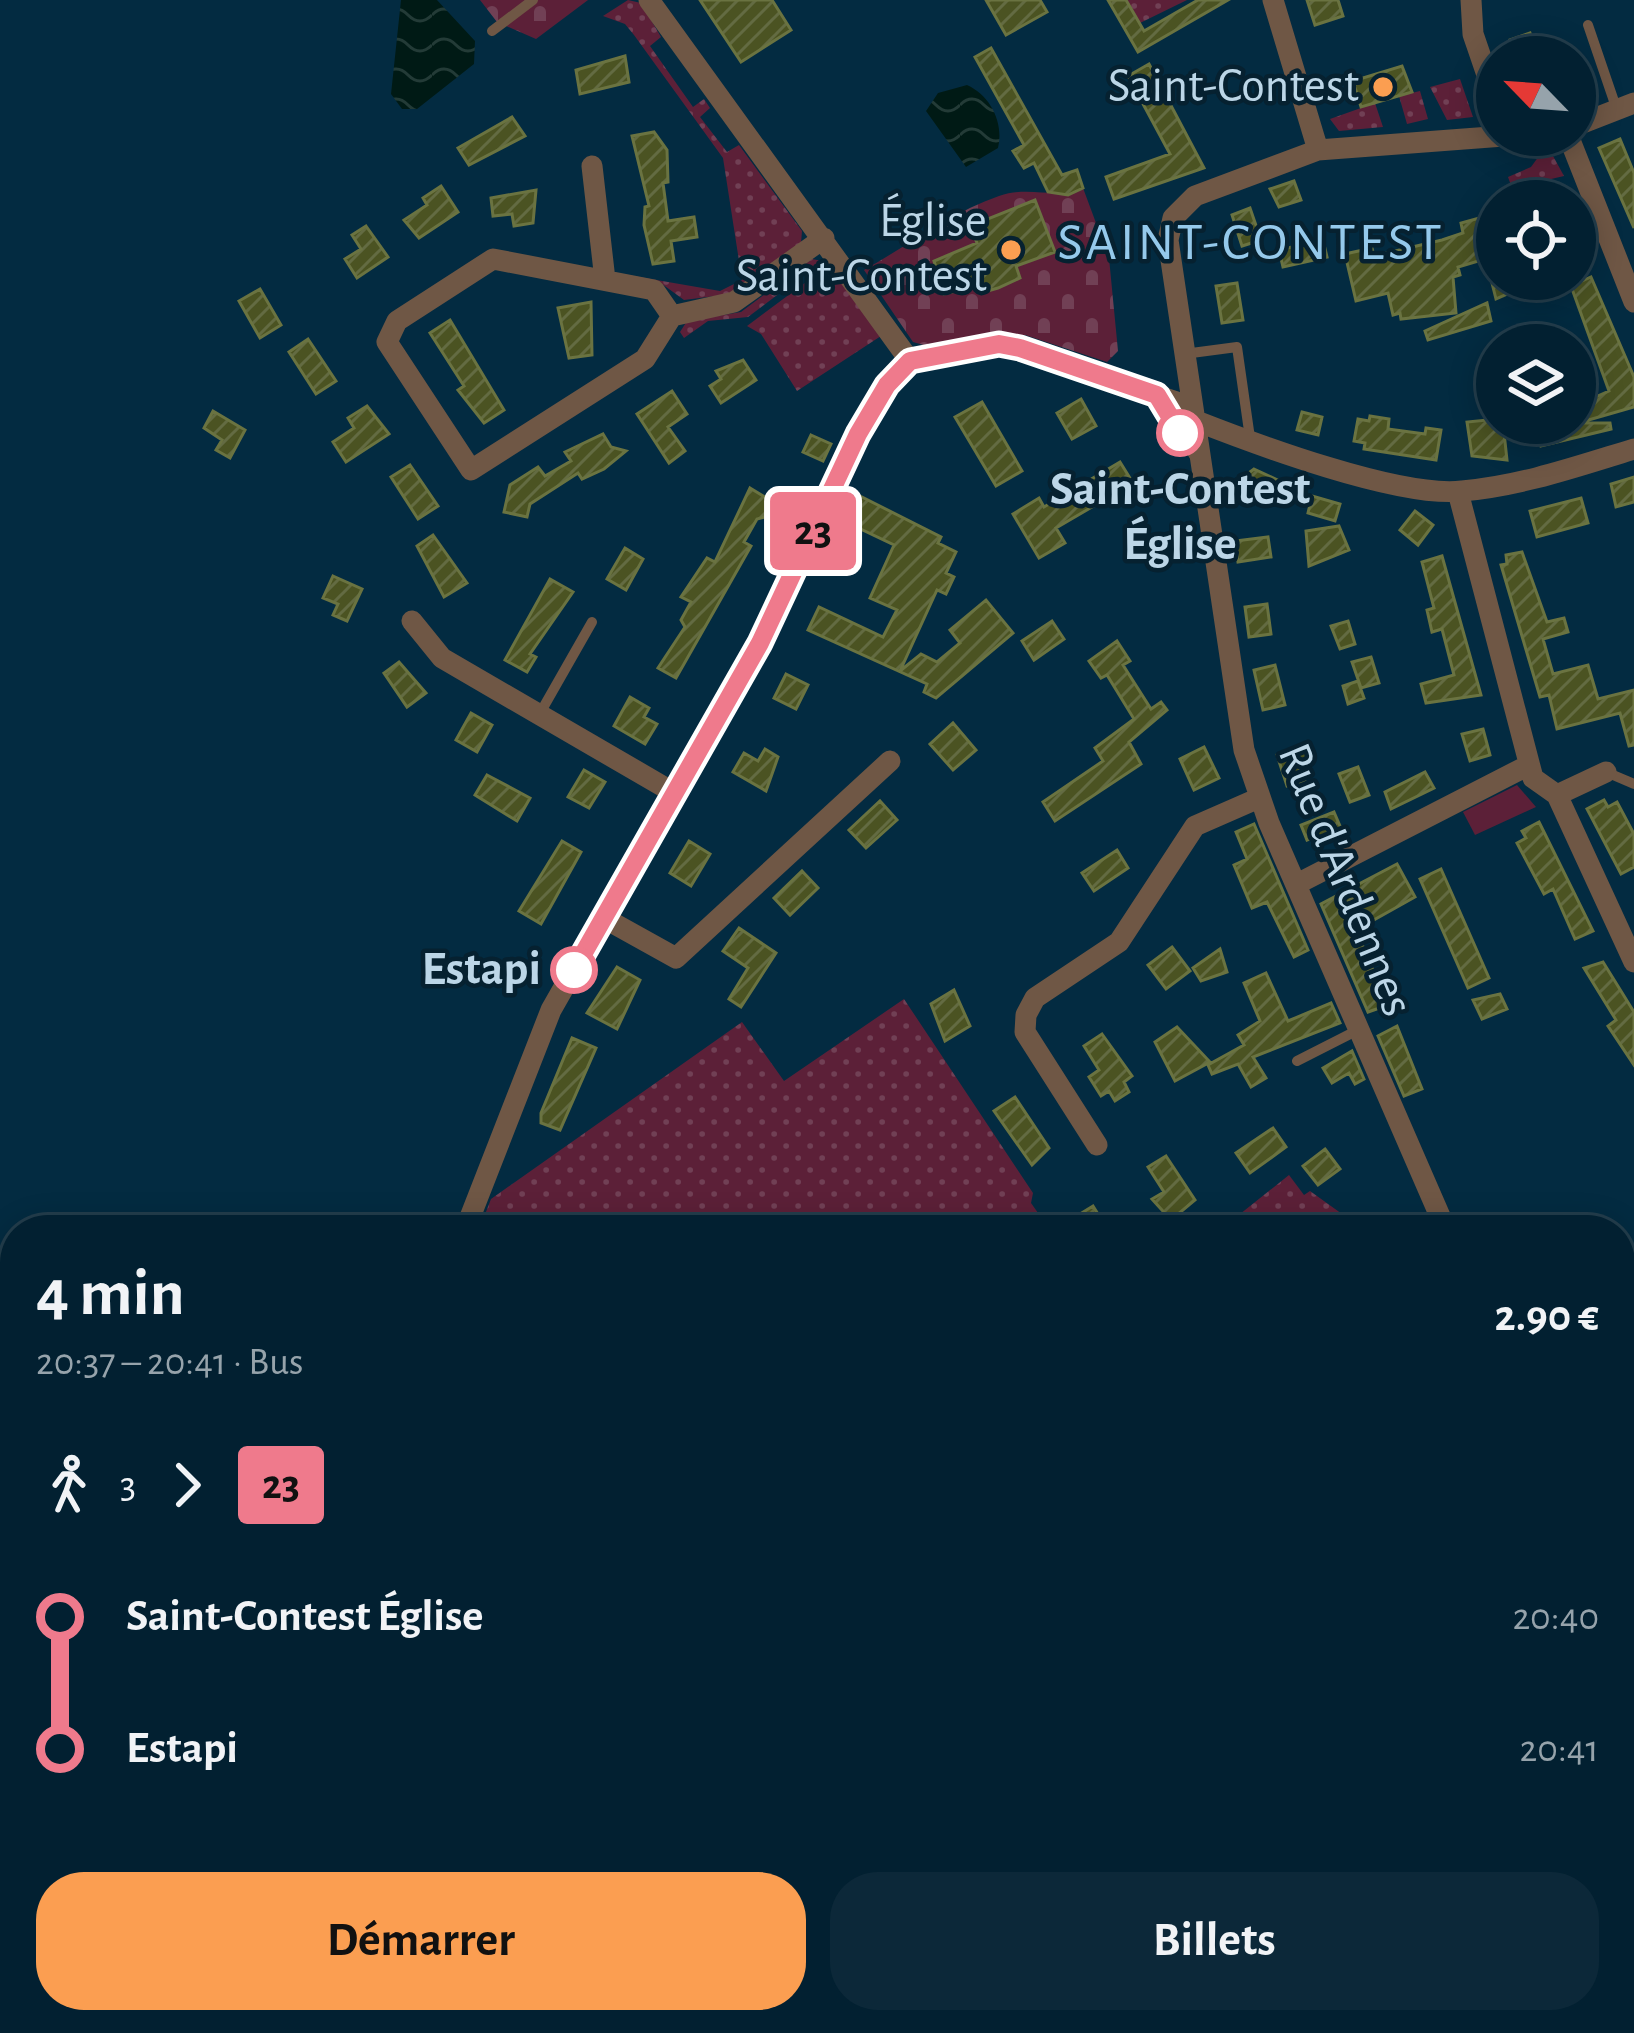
<!DOCTYPE html>
<html lang="fr">
<meta charset="utf-8">
<style>
body{margin:0;font-family:"Alegreya Sans",sans-serif;background:#0c2839;color:#f1f3f6;height:100vh;display:flex;flex-direction:column;font-size:45px;white-space:nowrap}
*{box-sizing:border-box;margin:0}
p{font-size:39px;color:#96a3ab}
.icon{flex:none;width:66px;height:66px;fill:none;stroke:currentColor;stroke-width:2;stroke-linecap:round;stroke-linejoin:round}
.map{position:relative;flex:1;overflow:hidden}
.panel{position:absolute;left:0px;top:1215px;width:1635px;height:819px;display:flex;flex-direction:column;background:#022031;border-radius:48px 48px 0 0;box-shadow:0 6px 30px #0003,0 0 0 3px #233e4d}
.panel>*{flex:none}
.badge{padding:0 24px;border-radius:9px;font-size:42px;line-height:78px}
.needle{width:78px;rotate:295deg}
.controls{position:absolute;left:1476px;top:36px;display:grid;gap:24px}
.controls a{display:grid;place-items:center;width:120px;height:120px;border-radius:50%;background:#022031;box-shadow:0 6px 30px #0003,0 0 0 3px #233e4d;font-size:60px}
.map>.badge{position:absolute;translate:-50% -50%;box-shadow:0 0 0 6px #fff}
.legs{display:flex;align-items:center;gap:18px;height:132px;padding:0 36px;font-size:39px}
.legs p{margin-inline-start:auto}
.headline{display:flex;align-items:center;justify-content:space-between;height:204px;padding:0 36px}
h1{font-size:66px;font-weight:700;line-height:90px}
.action{display:flex;gap:24px;margin-top:auto;padding:24px 36px}
.action a{flex:1;height:138px;border-radius:48px;background:#fb9e51;color:#111;font-size:48px;font-weight:700;line-height:138px;text-align:center}
.action a+a{background:#0c2839;color:#f1f3f6}
ul{padding:0 36px;list-style:none}
li{display:flex;align-items:center;gap:42px;height:132px;font-size:45px}
li i{display:grid;place-items:center;width:18px;height:100%;margin:0 15px;background:currentColor}
li i::after{content:'';width:30px;height:30px;margin:-15px;border:9px solid;border-radius:50%;background:#022031}
li p{margin-inline-start:auto}
li:first-child i{background:linear-gradient(#0000 50%,currentColor 0)}
li:last-child i{background:linear-gradient(currentColor 50%,#0000 0)}
.map>svg:first-child{display:block}
</style>
<div class="map">
<svg width="1634" height="2033" viewBox="0 0 1634 2033">
<defs>
<pattern id="grass-dots" width="8" height="8" patternUnits="userSpaceOnUse" patternTransform="scale(3)"><rect width="8" height="8" fill="#5c2038"/><path d="M2 2h.1M6 6h.1" fill="none" stroke="#714055" stroke-width="1.8" stroke-linecap="round"/></pattern>
<pattern id="cemetery-stones" width="16" height="16" patternUnits="userSpaceOnUse" patternTransform="scale(3)"><rect width="16" height="16" fill="#5c2038"/><path d="M2 7V4a2 2 0 0 1 4 0v3zM10 15v-3a2 2 0 0 1 4 0v3z" fill="#714055"/></pattern>
<pattern id="water-waves" width="16" height="10" patternUnits="userSpaceOnUse" patternTransform="scale(3)"><rect width="16" height="10" fill="#001a15"/><path d="M0 5q4-4 8 0t8 0" fill="none" stroke="#233b37"/></pattern>
<pattern id="building-hatch" width="6" height="6" patternUnits="userSpaceOnUse" patternTransform="scale(3)"><rect width="6" height="6" fill="#4b5322"/><path d="M-1 1l2-2M0 6l6-6M5 7l2-2" fill="none" stroke="#636b42"/></pattern>
</defs>
<rect width="100%" height="100%" fill="#032b41"/>
<path fill="url(#grass-dots)" d="M628,0L641,3L661,37L650,46L693,107L704,99L710,108L700,117L727,152L739,145L802,231L801,243L731,294L684,300L658,281L616,273L720,291L742,280L723,158L634,35L625,24L603,16Z
M1127,0H1187L1140,23Z
M1460,79L1473,117L1447,120L1430,87Z
M1420,91L1428,119L1407,124L1399,96Z
M1375,103L1383,127L1339,131L1330,119Z
M1547,145L1564,176L1512,188L1508,177L1531,167Z
M812,259L822,261L748,317L708,321L684,338L680,332L687,321L741,312Z
M829,265L881,336L797,391L761,334L747,326Z
M904,999L1033,1193L1031,1203L1050,1230H479L491,1199L742,1022L784,1081Z
M1289,1175L1304,1195L1310,1191L1349,1219L1343,1230H1220Z
M913,2019H1356L1326,2033H902Z"/>
<path fill="url(#cemetery-stones)" d="M480,0H588L536,39L497,22Z
M1083,188L1109,258L1118,351L1107,362L1025,335L927,346L913,342L864,270C907,246 952,212 999,196C1029,185 1056,200 1083,188Z"/>
<path fill="#5c2038" d="M1517,785L1536,807L1475,835L1463,812Z"/>
<path fill="url(#water-waves)" d="M401,0H437L475,41L474,64L417,109H402L391,94Z
M967,85C991,96 1004,123 998,148L966,167L926,111L938,93Z"/>
<path fill="url(#building-hatch)" stroke="#6a7341" stroke-width="3" d="M700,0H772L791,30L741,62Z
M986,0H1040L1047,12L1006,35Z
M1108,0H1126L1144,31L1198,0H1228L1138,52Z
M1307,0H1338L1343,16L1315,25Z
M1530,33L1538,57H1515L1510,40Z
M991,48L1062,175L1077,170L1083,188L1068,195L1048,192L1034,163L1024,168L1013,151L1024,145L975,57Z
M625,56L629,82L580,94L576,70Z
M1149,64L1204,168L1114,199L1106,177L1170,154L1128,76Z
M1402,66L1412,92L1361,107L1353,81Z
M512,117L525,136L469,165L458,148Z
M654,132L667,150L668,182L663,183L668,221L694,217L697,237L671,241L674,261L653,264L644,225L645,207L649,206L632,136Z
M1620,139L1634,173V228L1599,148Z
M1294,181L1301,200L1279,207L1270,189Z
M441,186L458,212L419,238L404,220L427,205L423,198Z
M536,190L533,223L514,226L512,214L493,216L491,198Z
M1035,200L1055,252L1016,266L1020,278L998,288L984,292L980,285L944,294L934,261L977,243L970,226Z
M1250,208L1261,240L1242,246L1232,215Z
M1494,214L1497,248L1490,250L1492,257L1458,267L1460,275L1453,277L1456,313L1401,319L1400,313L1393,315L1388,293L1356,301L1345,254L1372,248L1374,256L1442,240L1463,233L1461,223Z
M366,226L388,257L357,278L345,259L361,249L352,235Z
M1323,240L1327,257L1283,267L1279,250Z
M1591,277L1634,377V407L1578,423H1610L1611,429L1541,446L1537,425L1575,423V406L1609,391L1571,286Z
M1491,279H1542L1496,299Z
M1237,283L1243,320L1222,323L1216,286Z
M260,289L281,325L260,338L239,301Z
M591,302L592,355L569,358L558,308Z
M1487,303L1491,321L1428,340L1425,331Z
M450,320L504,410L484,423L458,390L464,386L430,333Z
M308,339L336,381L316,394L289,352Z
M743,360L756,380L721,403L710,386L721,379L716,371Z
M672,391L687,414L668,427L685,451L669,463L637,414Z
M1081,399L1096,426L1072,439L1057,413Z
M982,402L1022,471L996,486L955,417Z
M367,406L389,434L346,462L333,442L354,428L348,418Z
M213,411L245,430L230,458L216,450L222,440L204,428Z
M1302,412L1322,417L1318,435L1297,430Z
M1370,416L1389,419L1388,429L1425,434L1426,428L1441,430L1436,460L1364,449L1365,443L1354,441L1358,419L1369,421Z
M1497,419L1503,423L1507,460L1472,456L1467,422Z
M603,434L611,447L626,451L604,469L582,479L578,473L530,504L527,517L504,512L510,485L538,467L545,476L571,461L565,452Z
M811,435L831,444L823,461L803,452Z
M1120,462L1133,483L1056,528L1065,543L1039,558L1013,514L1039,498L1044,507Z
M410,465L438,506L418,519L391,477Z
M1254,469L1284,483L1278,504L1240,494L1246,475Z
M1634,477V502L1616,507L1611,484Z
M750,488L768,499L769,516L757,519L744,542L751,546L676,678L658,668L685,627L681,620L691,602L681,597L707,558L715,562Z
M858,495L941,537L938,543L956,552L946,573L954,577L946,594L937,590L900,671L921,654L937,662L960,643L950,630L986,600L1013,633L936,698L924,692L927,684L808,630L819,607L883,637L897,610L870,598L894,545L846,522Z
M1312,496L1340,504L1335,521L1308,513Z
M1581,498L1588,523L1537,537L1530,511Z
M1415,511L1433,525L1418,545L1400,530Z
M1339,526L1349,550L1309,566L1306,531Z
M433,535L467,583L444,597L417,546Z
M1268,537L1271,557L1238,562L1235,541Z
M625,548L643,559L626,590L607,579Z
M1522,552L1547,622L1564,618L1568,632L1543,639L1553,674L1588,665L1598,699L1634,690V745L1629,746L1620,713L1557,729L1549,695L1540,697L1501,565L1507,564L1506,555Z
M1442,556L1481,695L1426,703L1421,684L1454,675L1442,629L1432,632L1427,610L1434,608L1422,562Z
M333,576L362,589L347,621L333,615L338,604L323,598Z
M550,579L573,592L530,654L536,657L527,672L505,660Z
M1267,604L1271,634L1249,637L1245,607Z
M1052,621L1064,639L1034,660L1022,641Z
M1348,621L1355,644L1340,649L1331,626Z
M1117,641L1130,661L1123,665L1151,709L1161,702L1167,710L1129,742L1141,764L1055,821L1043,802L1103,761L1095,748L1134,719L1107,675L1101,678L1089,661Z
M1371,657L1379,683L1361,688L1352,662Z
M399,662L426,693L407,707L384,673Z
M1275,665L1285,705L1263,710L1254,670Z
M786,674L808,685L796,709L774,698Z
M1358,681L1364,698L1348,704L1343,686Z
M630,697L649,708L644,717L657,724L645,744L614,726Z
M471,713L492,725L477,752L456,740Z
M953,723L976,750L953,770L930,744Z
M1483,729L1490,755L1470,761L1462,734Z
M1204,747L1219,778L1194,790L1180,759Z
M765,749L778,757L766,791L733,772L744,753L758,761Z
M1295,749H1305L1310,765L1301,768L1305,781L1287,786L1277,755Z
M1358,767L1369,795L1350,802L1339,774Z
M584,770L605,782L589,808L568,797Z
M1425,772L1434,788L1391,809L1385,792Z
M487,775L530,798L517,821L475,795Z
M1604,800L1608,807L1617,802L1634,834V867L1621,874L1587,809Z
M880,801L897,820L866,848L849,830Z
M1334,812L1343,833L1317,843L1315,837L1307,840L1301,825Z
M1539,822L1593,931L1575,939L1553,889L1544,894L1517,843L1526,838L1522,831Z
M1254,824L1308,950L1294,957L1267,902L1252,908L1234,865L1247,859L1236,832Z
M562,841L581,852L541,924L519,911Z
M689,841L710,854L691,886L670,873Z
M1117,850L1128,868L1094,891L1082,873Z
M1397,864L1415,897L1356,930L1388,1005L1368,1012L1321,904Z
M1441,869L1489,978L1468,988L1420,879Z
M802,871L818,888L790,915L774,898Z
M739,928L776,953L741,1007L729,999L748,968L723,951Z
M1172,947L1190,971L1166,989L1148,965Z
M1220,949L1227,972L1201,981L1193,968Z
M1603,962L1634,1012V1065L1608,1026L1616,1020L1584,968Z
M617,967L640,980L617,1029L587,1013Z
M1266,973L1288,1021L1331,1003L1340,1023L1253,1057L1266,1078L1251,1087L1238,1064L1212,1074L1208,1065L1244,1045L1238,1035L1260,1021L1244,983Z
M954,990L970,1026L945,1041L931,1004Z
M1500,994L1507,1009L1482,1019L1473,1000Z
M1397,1026L1422,1089L1404,1096L1378,1036Z
M1177,1027L1210,1062L1175,1081L1155,1042Z
M1102,1034L1132,1076L1124,1082L1129,1092L1115,1101L1109,1091L1101,1096L1089,1077L1099,1070L1084,1046Z
M572,1038L596,1048L560,1130L541,1123V1113Z
M1352,1051L1364,1079L1355,1084L1349,1073L1332,1083L1323,1068Z
M1015,1097L1049,1148L1032,1165L994,1111Z
M1273,1128L1286,1147L1250,1173L1236,1153Z
M1325,1149L1340,1169L1318,1185L1303,1166Z
M1166,1156L1195,1200L1171,1220L1152,1199L1164,1192L1148,1167Z
M1093,1206L1108,1230H1054Z"/>
<g fill="none" stroke-linecap="round" stroke-linejoin="round">
<path stroke="#6f5745" stroke-width="10" d="M1588,25L1617,110
M492,31L533,0
M1184,354L1237,347L1250,438
M1159,398L1196,459
M539,715L592,622
M1606,772L1634,784
M1297,1061L1358,1030
M0,1457L15,1478"/>
<path stroke="#6f5745" stroke-width="21" d="M649,0L910,361
M1273,0L1318,150
M1471,0L1473,34L1497,104
M1575,126L1634,103
M1568,135L1634,302
M592,166L605,280
M672,316L654,290L493,259L397,321L387,342L471,470L645,359L672,316L734,302L824,238
M1194,420C1255,444 1399,498 1462,491C1521,486 1578,466 1634,449
M1458,492L1533,778L1557,795L1606,772
M412,621L442,658L676,794
M1557,795L1634,962
M1297,884L1529,765
M604,918L676,958L890,761
M1097,1145L1025,1032L1026,1015L1035,998L1119,942L1195,826L1259,798
M465,1230L551,1010L760,643L858,434L887,385L910,361L999,344L1192,407
M1446,1230L1269,823L1244,750L1168,240L1173,218L1195,196L1318,150L1517,135
M1620,1348L1634,1339
M1620,1514L1634,1535
M0,1812L15,1790"/>
<path stroke="#977154" stroke-width="30" d="M1620,1911L1634,1904
M1385,2033L1416,2019"/>
</g>
<g fill="none" stroke-linecap="round" stroke-linejoin="round">
<defs>
<path id="line-1" d="M574,970L760,643L858,434L887,385L910,361L999,344L1020,348L1157,395L1180,433"/>
</defs>
<use href="#line-1" stroke="#fff" stroke-width="27"/>
<use href="#line-1" stroke="#ef7a8c" stroke-width="18"/>
</g>
<g fill="#fb9e51" stroke="#062130" stroke-width="4.5">
<circle cx="1383" cy="87" r="12"/>
<circle cx="1011" cy="250" r="12"/>
</g>
<g fill="#fff" stroke="#ef7a8c" stroke-width="6">
<circle cx="1180" cy="433" r="21"/>
<circle cx="574" cy="970" r="21"/>
</g>
<g text-anchor="middle" dominant-baseline="central" stroke-width="9" stroke-linejoin="round" paint-order="stroke">
<g font-size="48" fill="#bcd6e7" stroke="#062130" text-anchor="end">
<text x="1359" y="87">Saint-Contest</text>
<text x="987" y="222">Église<tspan x="987" dy="55">Saint-Contest</tspan></text>
</g>
<g font-size="48" font-weight="bold" fill="#bcd6e7" stroke="#062130">
<text x="1180" y="490">Saint-Contest<tspan x="1180" dy="55">Église</tspan></text>
<text x="541" y="970" text-anchor="end">Estapi</text>
</g>
<g font-size="48" fill="#bcd6e7" stroke="#062130">
<text transform="translate(1345 880) rotate(68)">Rue d'Ardennes</text>
</g>
<g font-size="54" letter-spacing="3" fill="#95c9eb" stroke="#062130">
<text x="1251" y="243">SAINT-CONTEST</text>
</g>
</g>
</svg>
<div class="controls">
<a><svg class="needle" viewBox="-14 -14 28 28"><path d="M0-13l5 13h-10z" fill="#e53935"/><path d="M0 13l5-13h-10z" fill="#96a3ab"/></svg></a>
<a><svg class="icon" aria-label="locate" viewBox="0 0 24 24"><circle cx="12" cy="12" r="6"/><path d="M12 2v4M12 18v4M2 12h4M18 12h4"/></svg></a>
<a><svg class="icon" aria-label="layers" viewBox="0 0 24 24"><path d="M12 4l9 5-9 5-9-5zM3 14l9 5 9-5"/></svg></a>
</div>
<b class="badge" style="left:813px;top:531px;background:#ef7a8c;color:#111">23</b>
<section class="panel">
<div class="headline"><div><h1>4 min</h1><p>20:37 – 20:41 · Bus</p></div><b>2.90 €</b></div>
<div class="legs"><svg class="icon" aria-label="walk" viewBox="0 0 24 24"><circle cx="13" cy="4" r="2"/><path d="M13 8l-2 6 4 7M11 14l-3 7M7 12l3-4h3l4 4"/></svg>3<svg class="icon" aria-label="forward" viewBox="0 0 24 24"><path d="M9 5l7 7-7 7"/></svg><b class="badge" style="background:#ef7a8c;color:#111">23</b></div>
<ul>
<li><i style="color:#ef7a8c"></i><b>Saint-Contest Église</b><p>20:40</p></li>
<li><i style="color:#ef7a8c"></i><b>Estapi</b><p>20:41</p></li>
</ul>
<div class="action"><a>Démarrer</a><a>Billets</a></div>
</section>
</div>
